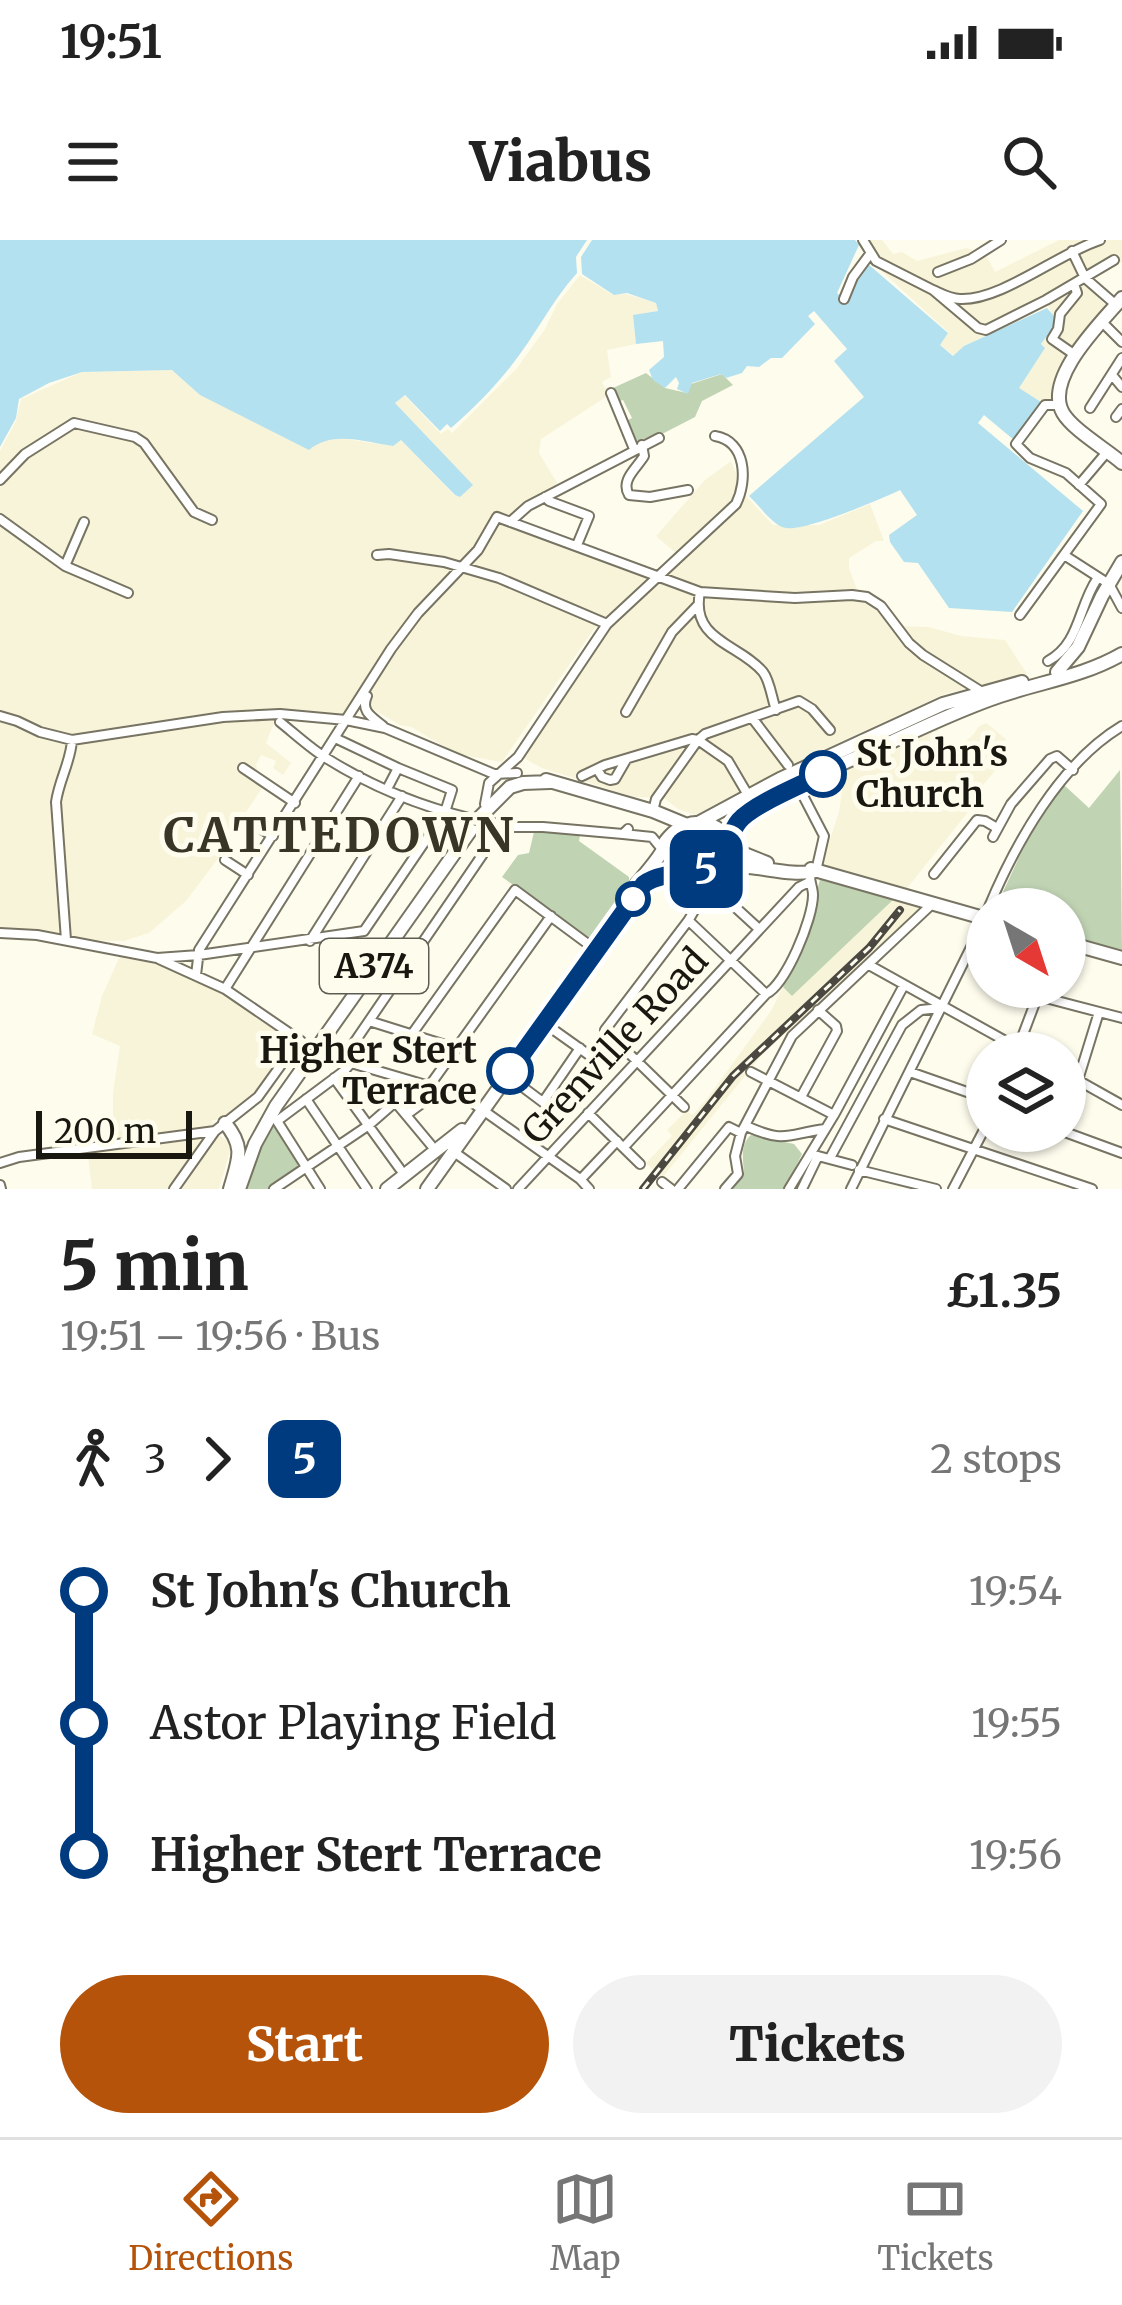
<!DOCTYPE html>
<meta charset="utf-8">
<style>
body{margin:0;font-family:Merriweather,serif;background:#f2f2f2;color:#222;height:100vh;display:flex;flex-direction:column;font-size:45px;white-space:nowrap}
*{box-sizing:border-box;margin:0}
p{font-size:39px;color:#767676}
.icon{flex:none;width:66px;height:66px;fill:none;stroke:currentColor;stroke-width:2;stroke-linecap:round;stroke-linejoin:round}
.map{position:relative;height:949px;overflow:hidden}
.details{display:flex;flex-direction:column;background:#fff;flex:1}
.details>*{flex:none}
.badge{padding:0 24px;border-radius:18px;font-size:42px;line-height:78px}
.needle{width:78px;rotate:141deg}
.buttons{position:absolute;left:966px;top:648px;display:grid;gap:24px}
.buttons a{display:grid;place-items:center;width:120px;height:120px;border-radius:50%;background:#fff;box-shadow:0 3px 9px #0004;font-size:60px}
.scale{position:absolute;left:36px;bottom:30px;width:156px;box-sizing:border-box;padding-left:12px;border:6px solid #181710;border-top:0;font-size:33px;line-height:42px;white-space:nowrap;color:#181710;-webkit-text-stroke:9px #fefced;paint-order:stroke}
.map>.badge{position:absolute;translate:-50% -50%;box-shadow:0 0 0 6px #fff}
.legs{display:flex;align-items:center;gap:18px;height:132px;padding:0 60px;font-size:39px}
.legs p{margin-inline-start:auto}
.head{display:flex;align-items:center;justify-content:space-between;height:204px;padding:0 60px}
h1{font-size:66px;font-weight:800;line-height:90px}
.button{display:flex;gap:24px;margin-top:auto;padding:24px 60px}
.button a{flex:1;height:138px;border-radius:72px;background:#b45309;color:#fff;font-size:48px;font-weight:800;line-height:138px;text-align:center}
.button a+a{background:#f2f2f2;color:#222}
ul{padding:0 60px;list-style:none}
li{display:flex;align-items:center;gap:42px;height:132px;font-size:45px}
li i{display:grid;place-items:center;width:18px;height:100%;margin:0 15px;background:currentColor}
li i::after{content:'';width:30px;height:30px;margin:-15px;border:9px solid;border-radius:50%;background:#fff}
li p{margin-inline-start:auto}
li:first-child i{background:linear-gradient(#0000 50%,currentColor 0)}
li:last-child i{background:linear-gradient(currentColor 50%,#0000 0)}
.status{display:flex;justify-content:space-between;align-items:center;height:84px;padding:0 60px;background:#fff;direction:ltr}
.status svg{height:33px;fill:currentColor}
header{display:flex;justify-content:space-between;align-items:center;height:156px;padding:0 60px;background:#fff;font-size:54px;font-weight:800}
.dock{display:flex;justify-content:space-around;align-items:center;height:168px;border-top:3px solid #e0e0e0;background:#fff;font-size:33px;color:#767676}
.dock a{display:grid;justify-items:center;gap:6px}
.dock .active{color:#b45309}
.map>svg:first-child{display:block}
</style>
<div class="status"><b>19:51</b><svg viewBox="0 0 49 12"><path d="M0 12V9h3v3zM5 12V6h3v6zM10 12V3h3v9zM15 12V0h3v12zM26 1h20v11H26zM47 4h2v5h-2z"/></svg></div>
<header><svg class="icon" aria-label="menu" viewBox="0 0 24 24"><path d="M4 6h16M4 12h16M4 18h16"/></svg>Viabus<svg class="icon" aria-label="search" viewBox="0 0 24 24"><circle cx="10" cy="10" r="6"/><path d="M15 15l6 6"/></svg></header>
<div class="map">
<svg width="1122" height="949" viewBox="0 0 1122 949">
<rect width="100%" height="100%" fill="#fefced"/>
<path fill="#f8f4d9" d="M868,0H882L893,14L902,12L917,21L966,8L985,13L995,32L1059,0H1122V22L1085,41L1108,69L1075,111L1052,163L1041,162L1018,148L1045,108L1041,104L1056,81L1048,66L964,106L954,116L940,105L948,92L876,26Z
M580,35L613,55L626,54L656,63L658,71L633,76L636,104L607,110L611,137L602,142L609,155L541,199L539,213L559,246L507,278L655,332L677,314L656,296L705,240L731,221L745,255L773,285H819L870,264L884,301H876L849,318V328L860,358L879,368L894,386L929,387L961,396L1005,400L1027,434L944,454L812,515L695,575L678,569L664,558L634,557L542,528L520,516L605,392L646,342L594,389L502,522L457,514L411,487L400,485L371,468L343,477L279,470L266,503L291,523L283,535L273,528L276,521L261,515L256,525L262,548L241,580L221,596L220,616L186,661L149,693L124,701L0,699V211L16,181L21,159L82,132L173,130L200,155L319,201L340,198L392,206L401,200L454,255L460,257L472,245L395,163L404,155L441,194L448,189L452,193L517,128L545,89L557,64Z
M986,483L1006,499L999,509L1008,516L977,552L979,554L966,569L968,572L900,657L924,666L762,815L662,938L646,923L672,896L667,890L686,871L693,875L709,856L771,771L783,747L792,756L895,658L821,636L823,620L839,572L845,530L938,486V513L951,514L974,494L978,487Z
M148,709L301,795L251,859L234,873L212,881L217,894L232,904L219,949H92L86,900L113,895V853L120,806L92,794L102,756L120,716Z"/>
<path fill="#c0d3b3" d="M646,133L665,148L687,153L691,144L722,134L733,145L702,161L695,177L664,193L637,201L628,180L632,178L623,160L617,162L613,148Z
M1120,530L1122,712L1065,697V669H995L1036,581L1064,545L1089,568Z
M698,588L714,590L725,605L717,620L677,627L667,617L666,609L673,599Z
M534,592L580,595L579,601L629,637V651L593,703L502,637L518,615L529,613Z
M821,636L896,657L792,756L783,747L800,712Z
M272,881L304,928L269,949H247L254,917Z
M751,895L794,904L802,914L785,949H731L744,932C743,919 740,904 751,895Z"/>
<path fill="#b3e1f0" d="M0,0H587L576,17L577,33C551,62 535,96 511,126C493,149 473,169 451,188L447,184L440,191L405,155L395,163L473,245L460,257L455,255L401,200L393,206C365,202 332,190 309,210L200,155L172,130L82,132L49,143L19,159L16,178L0,207Z
M592,0H855L859,5L837,53L845,60L868,24L948,93L940,105L953,116L964,106L1047,68L1054,76L1055,85L1041,104L1045,108L1019,148L1041,162L1014,200L984,175L978,183L1083,271L1012,372L949,368L918,323L904,322L890,302L889,295L917,275L900,250C881,259 804,292 786,288C773,286 759,265 749,256L864,157L834,121L847,109L814,71L808,76L815,84L782,118H771L759,127L747,126L742,133L726,138L721,134L692,143L688,154L677,149L679,143L676,137L665,148L653,140L649,130L664,117L663,101L636,104L633,75L658,71L656,63L627,53L614,55L582,34L581,17Z"/>
<g fill="none" stroke-linecap="round" stroke-linejoin="round">
<defs>
<path id="minor" d="M863,0L876,21L933,50L978,88
M1072,11L1085,38L1115,64
M938,32L971,19L1001,0
M1074,44L1077,53L1060,74L1058,89L1052,99L1075,115
M933,50C942,54 950,59 960,59C1001,61 1059,13 1100,0
M844,59L853,37L870,14
M1102,82L1122,102
M978,88L986,90L1046,60L1114,20
M1112,135L1122,147
M611,153L634,209
M1090,168L1122,118
M1116,177L1122,169
M642,205L644,216C637,228 620,240 629,255L650,257L688,250
M0,240L25,214L74,183L135,197L144,203L194,272L212,280
M1079,245L1107,212
M545,257L549,261L589,276L577,305
M0,279L65,326L128,353
M510,282L528,266L659,198
M377,315L389,314L444,322L499,338L607,384
M1064,315L1109,344L1122,368
M65,326L84,282
M700,352C690,401 740,404 763,432C770,441 772,459 776,470
M1020,375L1101,264L1066,233L1030,218L1016,204L1045,165H1060
M1048,421C1080,404 1078,367 1097,339
M367,456C360,471 372,477 383,486
M626,472L672,392L698,365
M0,476L17,481L40,492L72,500L223,477L280,474L346,480L385,488L494,534L517,533
M753,479L788,525
M280,482C295,494 310,508 326,518C369,545 420,566 469,578
M698,500L728,521L748,555
M243,528L295,563
M597,529L602,537L610,540L615,539L626,520
M582,536L605,525L692,499L698,500L705,494L799,461L812,469L830,490
M387,549L398,528
M485,564L489,543L518,517L607,384L736,264C748,240 746,201 715,196
M653,571L656,559L698,500
M244,579L273,596
M481,581L498,584L499,587H543L623,594L628,589
M623,594L652,597L661,608
M993,597L1011,564L1050,519L1057,516L1073,530
M225,620L248,635
M934,634L977,580L985,581L997,588
M710,644L759,689
M988,669C1015,604 1060,523 1122,486
M689,681L766,754
M0,693L37,695L157,718L199,715L364,691L445,572L452,550L398,528L335,498
M66,700L56,562C59,540 71,521 72,500
M310,701L402,556
M159,719L225,749L301,801
M869,725L1027,813
M196,735L199,710L391,409L418,373L478,310L497,277L700,352L795,358L852,355L867,357L881,366L909,403L923,415L982,452
M1023,747L1039,753
M225,749L359,536
M1038,756L1122,778
M369,781L455,808
M544,783L589,815
M412,794L515,650L592,707
M328,813L351,823L463,856L580,939L589,949
M1016,813L1041,747
M343,819L498,592L499,587
M751,832L834,875
M910,832L987,859
M1065,833L1122,865
M508,836L548,866
M334,838L400,929
M1078,840L1099,772
M430,845L551,676
M801,857L837,791L836,786L818,770
M306,859L367,949
M543,862L580,808
M396,863L431,905
M684,867L605,790L688,681L713,639
M588,873L640,924
M406,875L425,861L431,846
M884,879L1092,949
M746,886C786,904 787,894 825,889
M1062,891L1122,913
M624,907L766,754C786,744 813,679 813,655C813,649 810,642 810,636L816,631L824,596L798,546
M454,912L506,949
M818,916L852,925
M830,918L902,785L921,770L940,768
M0,923L19,917L215,891
M859,930L936,949
M581,939L617,901
M662,942L671,949
M0,945L1,949
M174,949L215,891L258,857L299,800
M274,949L369,885L417,843
M320,949L277,881L344,831L351,823
M518,949L799,647L809,642
M678,949L729,887L741,893
M725,949L738,934L735,916L741,893L792,796L931,665
M789,949L834,875L904,745
M802,949L818,916
M851,949L987,675
M953,949L987,884"/>
<path id="major" d="M1122,58C1102,82 1043,138 1063,173C1073,190 1106,209 1122,223
M1057,432L1078,407L1102,356L1122,322
M546,540L653,571L687,585
M700,582L780,539L943,464L1022,442
M730,592L742,613L767,623
M714,626C731,611 728,587 748,574C791,544 842,524 889,503C926,486 961,469 1000,456C1041,442 1084,436 1122,414
M811,629L987,679
M636,645C644,635 654,624 661,613C669,600 659,608 670,596C687,577 717,578 728,601
M1065,702L1122,718
M225,883C246,908 238,920 230,949
M239,949L255,904L276,866L480,577L510,547L523,543L550,542
M387,949L462,890
M427,949L644,644C665,630 723,624 748,627C772,629 793,636 816,631"/>
</defs>
<use href="#minor" stroke="#777463" stroke-width="12"/>
<use href="#major" stroke="#777463" stroke-width="16"/>
<use href="#minor" stroke="#fff" stroke-width="8"/>
<use href="#major" stroke="#fff" stroke-width="12"/>
<defs>
<path id="rail" d="M643,949L733,836L869,708L900,670"/>
</defs>
<use href="#rail" stroke="#4a4840" stroke-width="8"/>
<use href="#rail" stroke="#fefced" stroke-width="3" stroke-dasharray="9" stroke-linecap="butt"/>
<defs>
<path id="minor-bridge" d="M469,578L481,581
M308,803L328,813"/>
</defs>
<use href="#minor-bridge" stroke="#777463" stroke-width="12" stroke-linecap="butt"/>
<use href="#minor-bridge" stroke="#fff" stroke-width="8"/>
</g>
<g fill="none" stroke-linecap="round" stroke-linejoin="round">
<defs>
<path id="line-1" d="M510,831L644,644C664,630 688,637 709,629C730,621 726,596 739,581C754,564 801,545 823,534"/>
</defs>
<use href="#line-1" stroke="#fff" stroke-width="27"/>
<use href="#line-1" stroke="#003b80" stroke-width="18"/>
</g>
<g fill="#fff" stroke="#003b80" stroke-width="6">
<circle cx="823" cy="534" r="21"/>
<circle cx="633" cy="659" r="15"/>
<circle cx="510" cy="831" r="21"/>
</g>
<g text-anchor="middle" dominant-baseline="central" stroke-width="10" stroke-linejoin="round" paint-order="stroke">
<rect fill="#fefced" stroke="#5d5c52" stroke-width="3" x="320" y="699" width="108" height="54" rx="9"/>
<g font-size="33" font-weight="bold" fill="#181710">
<text x="374" y="726">A374</text>
</g>
<g font-size="36" font-weight="bold" fill="#181710" stroke="#fefced" text-anchor="start">
<text x="856" y="513">St John's<tspan x="856" dy="41">Church</tspan></text>
<text x="477" y="810" text-anchor="end">Higher Stert<tspan x="477" dy="41">Terrace</tspan></text>
</g>
<g font-size="36" fill="#181710" stroke="#fefced">
<text transform="translate(615 806) rotate(-47)">Grenville Road</text>
</g>
<g font-size="48" font-weight="bold" letter-spacing="3" fill="#383526" stroke="#fefced">
<text x="340" y="595">CATTEDOWN</text>
</g>
</g>
</svg>
<div class="buttons">
<a><svg class="needle" viewBox="-14 -14 28 28"><path d="M0-13l5 13h-10z" fill="#e53935"/><path d="M0 13l5-13h-10z" fill="#767676"/></svg></a>
<a><svg class="icon" aria-label="layers" viewBox="0 0 24 24"><path d="M12 4l9 5-9 5-9-5zM3 14l9 5 9-5"/></svg></a>
</div>
<div class="scale">200 m</div>
<b class="badge" style="left:706px;top:629px;background:#003b80;color:#fff">5</b>
</div>
<section class="details">
<div class="head"><div><h1>5 min</h1><p>19:51 – 19:56 · Bus</p></div><b>£1.35</b></div>
<div class="legs"><svg class="icon" aria-label="walk" viewBox="0 0 24 24"><circle cx="13" cy="4" r="2"/><path d="M13 8l-2 6 4 7M11 14l-3 7M7 12l3-4h3l4 4"/></svg>3<svg class="icon" aria-label="forward" viewBox="0 0 24 24"><path d="M9 5l7 7-7 7"/></svg><b class="badge" style="background:#003b80;color:#fff">5</b><p>2 stops</p></div>
<ul>
<li><i style="color:#003b80"></i><b>St John's Church</b><p>19:54</p></li>
<li><i style="color:#003b80"></i><span>Astor Playing Field</span><p>19:55</p></li>
<li><i style="color:#003b80"></i><b>Higher Stert Terrace</b><p>19:56</p></li>
</ul>
<div class="button"><a>Start</a><a>Tickets</a></div>
</section>
<nav class="dock">
<a class="active"><svg class="icon" aria-label="directions" viewBox="0 0 24 24"><path d="M12 3l9 9-9 9-9-9zM9 14v-3h6M13 9l2 2-2 2"/></svg>Directions</a>
<a><svg class="icon" aria-label="map" viewBox="0 0 24 24"><path d="M3 6l6-2 6 2 6-2v14l-6 2-6-2-6 2zM9 4v14M15 6v14"/></svg>Map</a>
<a><svg class="icon" aria-label="tickets" viewBox="0 0 24 24"><path d="M3 7h18v10H3zM15 7v10"/></svg>Tickets</a>
</nav>
